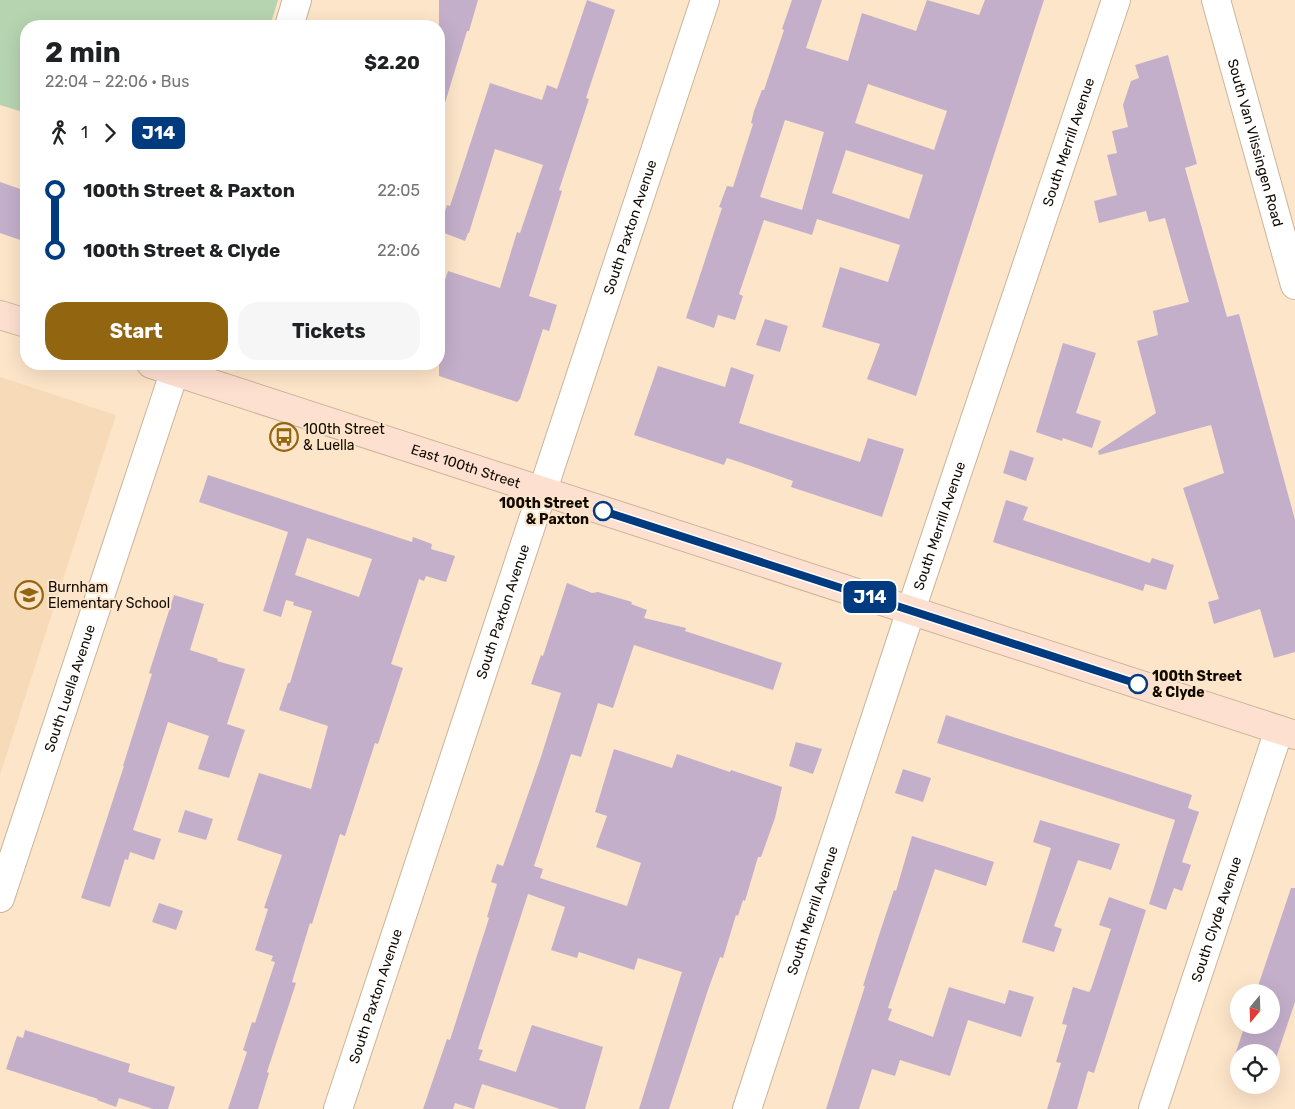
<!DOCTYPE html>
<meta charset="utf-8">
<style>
body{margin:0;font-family:Rubik,sans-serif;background:#f6f6f6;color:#202124;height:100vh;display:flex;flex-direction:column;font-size:19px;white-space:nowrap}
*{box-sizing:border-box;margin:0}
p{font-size:16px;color:#757577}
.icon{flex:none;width:28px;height:28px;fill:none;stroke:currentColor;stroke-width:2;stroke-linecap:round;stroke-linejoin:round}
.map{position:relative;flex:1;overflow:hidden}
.drawer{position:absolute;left:20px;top:20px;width:425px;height:350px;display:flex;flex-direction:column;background:#fff;border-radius:20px;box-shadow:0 5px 20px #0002}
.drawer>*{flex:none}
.badge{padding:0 10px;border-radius:8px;font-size:18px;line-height:32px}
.needle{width:32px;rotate:199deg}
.fabs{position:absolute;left:1230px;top:984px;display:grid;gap:10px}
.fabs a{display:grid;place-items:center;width:50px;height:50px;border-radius:50%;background:#fff;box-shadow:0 5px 20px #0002;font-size:25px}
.map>.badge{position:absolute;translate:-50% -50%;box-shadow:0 0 0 2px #fff}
.legs{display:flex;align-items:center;gap:8px;height:55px;padding:0 25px;font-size:16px}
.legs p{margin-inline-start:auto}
.overview{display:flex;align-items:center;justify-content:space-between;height:85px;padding:0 25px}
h1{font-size:28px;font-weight:700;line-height:38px}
.button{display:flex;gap:10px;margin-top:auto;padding:10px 25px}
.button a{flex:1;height:58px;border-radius:20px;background:#926511;color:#fff;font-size:20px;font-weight:700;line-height:58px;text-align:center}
.button a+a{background:#f6f6f6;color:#202124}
ul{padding:0 25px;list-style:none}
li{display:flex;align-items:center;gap:18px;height:60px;font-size:19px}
li i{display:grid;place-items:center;width:8px;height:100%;margin:0 6px;background:currentColor}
li i::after{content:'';width:12px;height:12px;margin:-6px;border:4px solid;border-radius:50%;background:#fff}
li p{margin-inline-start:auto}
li:first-child i{background:linear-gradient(#0000 50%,currentColor 0)}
li:last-child i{background:linear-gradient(currentColor 50%,#0000 0)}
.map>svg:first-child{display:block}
</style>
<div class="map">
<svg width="1295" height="1109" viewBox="0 0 1295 1109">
<rect width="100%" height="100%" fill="#fde5c9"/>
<path fill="#f7dab8" d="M0,377L116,415L0,775Z"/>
<path fill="#b7d4b1" d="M0,0H278L270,26H26V113L0,105Z"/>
<path fill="#c4afcb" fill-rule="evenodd" d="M439,0H478L469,31H467L444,106L439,105Z
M587,0L615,10L586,98L589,99L559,190L562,191L529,296L557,305L549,331L543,329L520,399L517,402L439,376V298L448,271L500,288L517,232L520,233L543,165L495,149L469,233H468L465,241L439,231L447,205L450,206L490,83L542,100L547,85L557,89Z
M792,0H822L806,48L848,61L862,13L916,31L927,0L979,15L985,0H1044L916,396L867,379L880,344L822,327L840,267L888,282L900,245L817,219L812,235L764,220L739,294L743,296L735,320L718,315L714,328L686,318L722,208L719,207L727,186L733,187L753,124L751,123L754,111L762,90H764L784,30L782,29ZM868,84L947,111L934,150L855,123ZM785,120L824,132L802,210L760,197ZM846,150L923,175L909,219L832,193Z
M1168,55L1197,164L1185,168L1227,317L1239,314L1295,520V652L1274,658L1260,609L1214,624L1208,602L1219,599L1183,488L1224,473L1211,425L1099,455L1098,451L1156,413L1137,341L1158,335L1153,311L1189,302L1165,218L1149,222L1146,211L1099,223L1094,201L1117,195L1107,155L1117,153L1112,131L1128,127L1123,105L1131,81L1139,78L1135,65Z
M0,182L26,191V242L0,233Z
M765,319L788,326L780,352L756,345Z
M1063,343L1096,353L1076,413L1101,421L1092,448L1063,438L1062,441L1036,432Z
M658,366L725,387L731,367L754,375L739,423L860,462L868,438L904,449L882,517L791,487L793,481L748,465L727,458L724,465L634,435Z
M1010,450L1034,458L1026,481L1003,473Z
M208,475L412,542L413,537L432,544L431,549L455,556L446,582L426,576L424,581L419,579L391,664L403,668L378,744L375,743L345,836L340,834L312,924L310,923L292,982L296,983L267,1072L269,1073L258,1109H228L247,1052L243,1050L252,1022L255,1023L275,962L271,961L273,956L255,950L268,909L264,908L282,855L237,840L259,773L311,789L328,726L279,710L288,683H290L312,611L293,605L294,602L286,600L281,617L263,611L288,532L199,502ZM307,538L372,559L359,597L295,575Z
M1006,500L1028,507L1023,520L1150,563L1152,558L1174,565L1166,590L1145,584L1143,591L993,542Z
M567,583L592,593L598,592L632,602L631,604L647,610L644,618L686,628L685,631L782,663L773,690L634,645L613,708L598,703L581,757L571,754L534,866L543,869L540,878L627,906L641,863L596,847L607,816L595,812L614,749L672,768L677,754L730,772L731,770L782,787L775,818L761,857H758L745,901L743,900L738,916L736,915L723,958L720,957L709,987L669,1109H639L682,972L638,958L634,970L579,952L577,958L551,950L565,907L528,894L478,1049L483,1050L479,1060L516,1072L532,1025L603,1047L585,1109H560L482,1084L474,1109L455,1103L453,1109H423L447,1039L450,1040L489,918L487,917L497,884L491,882L497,864L503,866L540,760L561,693L531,684L541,655L543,656Z
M174,595L204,604L190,650L218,659L217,661L245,669L227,724L245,730L229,778L198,769L209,736L168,722L133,830L161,839L154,860L130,852L128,860L125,859L110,907L81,898L124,766H123L152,674L149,673Z
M946,715L1192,795L1188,808L1199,812L1182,862L1191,865L1182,891L1174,888L1166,910L1149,904L1175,820L937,743Z
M796,742L822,749L813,774L789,766Z
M903,769L931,778L923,802L895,793Z
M185,810L213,819L206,840L178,832Z
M1040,820L1120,844L1111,870L1078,860L1054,926L1062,929L1054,952L1022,942L1051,848L1033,842Z
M912,836L994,862L986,886L935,869L888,1008L892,1009L888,1020L933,1037L949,987L1005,1004L1009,990L1034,997L1021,1037L968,1020L950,1076L900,1060L895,1076L872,1069L859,1109H826L865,986H863L880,932L894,890L896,891Z
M1291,888H1295V1002L1271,1073V1052H1239V1066L1232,1064L1245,1025H1271V992H1256Z
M1109,897L1146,910L1094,1073L1088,1071L1077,1109H1047L1061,1063L1056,1062L1067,1025L1062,1024L1073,987L1089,992L1091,989L1111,929L1099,925Z
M159,903L183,911L176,930L152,922Z
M25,1030L130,1064L128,1072L175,1087L168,1109H153L119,1098L116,1107L97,1100L98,1099L6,1069L17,1036L23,1038Z"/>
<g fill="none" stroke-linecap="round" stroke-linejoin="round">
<defs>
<g id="street">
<path id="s1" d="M1216,0L1295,285"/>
<path d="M289,26L297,0"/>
<path id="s2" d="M0,898L177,364"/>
<path id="s3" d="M338,1109L705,0"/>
<path id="s4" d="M747,1109L911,610L1116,0"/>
<path id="s5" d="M1153,1109L1279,730"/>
</g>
<g id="secondary">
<path d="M0,315L26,323"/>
<path id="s6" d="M151,364L1295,735"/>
</g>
</defs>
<use href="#street" stroke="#cbb499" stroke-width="30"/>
<use href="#secondary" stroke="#cbb499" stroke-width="30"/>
<use href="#street" stroke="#fff" stroke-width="28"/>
<use href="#secondary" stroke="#fee0d0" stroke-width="28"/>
</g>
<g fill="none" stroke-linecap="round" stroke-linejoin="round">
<defs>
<path id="line-1" d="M603,511L1138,684"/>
</defs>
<use href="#line-1" stroke="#fff" stroke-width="11"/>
<use href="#line-1" stroke="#003b80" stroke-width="8"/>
</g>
<defs>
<symbol id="bus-ring" viewBox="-11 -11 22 22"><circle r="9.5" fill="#fde5c9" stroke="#926511" stroke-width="1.5"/><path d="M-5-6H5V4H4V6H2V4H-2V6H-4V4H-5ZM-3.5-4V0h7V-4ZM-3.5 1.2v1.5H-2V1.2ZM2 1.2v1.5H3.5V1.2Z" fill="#926511"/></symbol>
<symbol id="school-ring" viewBox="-11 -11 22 22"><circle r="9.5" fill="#fde5c9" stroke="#926511" stroke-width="1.5"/><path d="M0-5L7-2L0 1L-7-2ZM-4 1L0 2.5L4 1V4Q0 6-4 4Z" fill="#926511"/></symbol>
</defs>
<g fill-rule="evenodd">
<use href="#bus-ring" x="268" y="421" width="32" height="32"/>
<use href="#school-ring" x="13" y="579" width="32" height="32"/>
</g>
<g fill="#fff" stroke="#003b80" stroke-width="2.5">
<circle cx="603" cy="511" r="9"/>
<circle cx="1138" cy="684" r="9"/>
</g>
<g text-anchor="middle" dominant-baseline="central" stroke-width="4" stroke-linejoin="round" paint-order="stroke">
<g font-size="14" fill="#110a02" stroke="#fde5c9">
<text stroke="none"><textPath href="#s4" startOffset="1019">South Merrill Avenue</textPath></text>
<text stroke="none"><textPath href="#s1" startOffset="148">South Van Vlissingen Road</textPath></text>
<text stroke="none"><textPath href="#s3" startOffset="929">South Paxton Avenue</textPath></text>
<text stroke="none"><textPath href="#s6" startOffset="331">East 100th Street</textPath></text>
<text stroke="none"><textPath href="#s4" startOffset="614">South Merrill Avenue</textPath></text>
<text stroke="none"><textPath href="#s3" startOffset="524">South Paxton Avenue</textPath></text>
<text stroke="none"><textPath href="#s2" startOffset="221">South Luella Avenue</textPath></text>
<text stroke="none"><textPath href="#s4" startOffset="209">South Merrill Avenue</textPath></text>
<text stroke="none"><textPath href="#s5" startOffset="200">South Clyde Avenue</textPath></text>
<text stroke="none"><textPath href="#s3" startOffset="119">South Paxton Avenue</textPath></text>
</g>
<g font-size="14" fill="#110a02" stroke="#fde5c9" text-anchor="start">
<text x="303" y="429">100th Street<tspan x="303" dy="16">&amp; Luella</tspan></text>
<text x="48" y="587">Burnham<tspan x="48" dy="16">Elementary School</tspan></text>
</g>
<g font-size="14" font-weight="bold" fill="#110a02" stroke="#fde5c9" text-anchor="end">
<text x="589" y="503">100th Street<tspan x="589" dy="16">&amp; Paxton</tspan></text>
<text x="1152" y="676" text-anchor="start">100th Street<tspan x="1152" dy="16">&amp; Clyde</tspan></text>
</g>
</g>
</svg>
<div class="fabs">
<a><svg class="needle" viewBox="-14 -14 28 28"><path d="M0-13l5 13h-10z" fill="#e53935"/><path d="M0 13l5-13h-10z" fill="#757577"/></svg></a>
<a><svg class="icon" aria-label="locate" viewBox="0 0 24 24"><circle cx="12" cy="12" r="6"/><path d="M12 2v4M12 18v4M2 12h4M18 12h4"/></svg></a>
</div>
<b class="badge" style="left:870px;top:597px;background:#003b80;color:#fff">J14</b>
<section class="drawer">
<div class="overview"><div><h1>2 min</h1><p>22:04 – 22:06 · Bus</p></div><b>$2.20</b></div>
<div class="legs"><svg class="icon" aria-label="walk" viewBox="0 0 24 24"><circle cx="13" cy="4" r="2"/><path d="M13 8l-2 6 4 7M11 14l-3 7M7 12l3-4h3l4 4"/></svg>1<svg class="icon" aria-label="forward" viewBox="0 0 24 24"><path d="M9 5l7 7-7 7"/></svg><b class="badge" style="background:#003b80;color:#fff">J14</b></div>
<ul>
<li><i style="color:#003b80"></i><b>100th Street &amp; Paxton</b><p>22:05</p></li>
<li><i style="color:#003b80"></i><b>100th Street &amp; Clyde</b><p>22:06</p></li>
</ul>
<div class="button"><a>Start</a><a>Tickets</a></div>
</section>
</div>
